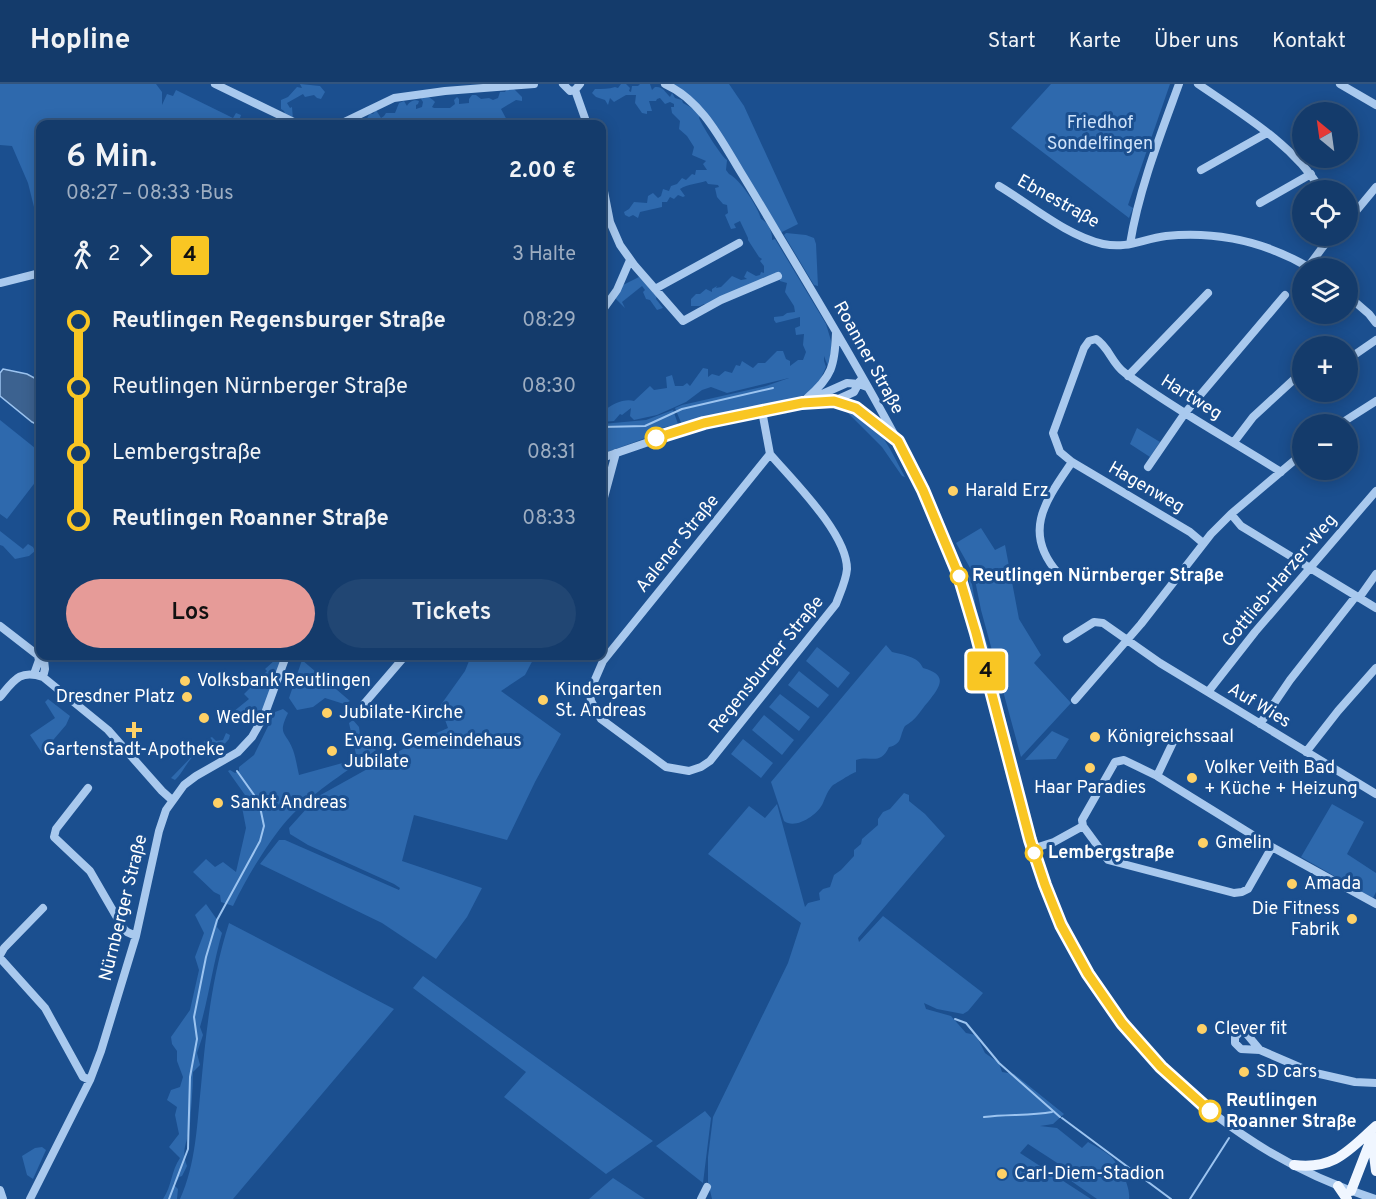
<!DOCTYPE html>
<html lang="de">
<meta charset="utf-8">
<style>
body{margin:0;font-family:Overpass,sans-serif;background:#214673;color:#f1f3f6;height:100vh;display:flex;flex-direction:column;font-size:22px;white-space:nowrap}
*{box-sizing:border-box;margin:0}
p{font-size:20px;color:#9dadc1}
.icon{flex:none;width:33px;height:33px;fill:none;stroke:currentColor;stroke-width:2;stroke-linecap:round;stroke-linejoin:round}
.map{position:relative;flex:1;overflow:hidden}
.panel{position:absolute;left:36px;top:36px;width:570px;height:540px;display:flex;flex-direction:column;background:#143b6b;border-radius:12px;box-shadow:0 3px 15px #0003,0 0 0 2px #33557e}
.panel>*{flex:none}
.badge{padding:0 12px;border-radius:4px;font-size:21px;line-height:39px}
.needle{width:39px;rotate:331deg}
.controls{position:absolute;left:1292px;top:18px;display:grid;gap:12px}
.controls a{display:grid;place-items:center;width:66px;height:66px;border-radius:50%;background:#143b6b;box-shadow:0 3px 15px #0003,0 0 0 2px #33557e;font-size:30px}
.map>.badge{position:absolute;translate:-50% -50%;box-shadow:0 0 0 3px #fff}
.legs{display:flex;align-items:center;gap:9px;height:66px;padding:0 30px;font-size:20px}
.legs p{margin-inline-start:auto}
.overview{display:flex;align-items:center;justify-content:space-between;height:102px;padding:0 30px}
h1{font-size:33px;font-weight:600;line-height:45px}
.button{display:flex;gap:12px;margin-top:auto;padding:12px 30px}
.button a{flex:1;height:69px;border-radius:36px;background:#e69b98;color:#111;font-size:24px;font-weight:600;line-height:69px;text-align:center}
.button a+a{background:#214673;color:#f1f3f6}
ul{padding:0 30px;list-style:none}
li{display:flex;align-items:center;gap:21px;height:66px;font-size:22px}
li i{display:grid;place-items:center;width:9px;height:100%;margin:0 8px;background:currentColor}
li i::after{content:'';width:15px;height:15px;margin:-8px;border:4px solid;border-radius:50%;background:#143b6b}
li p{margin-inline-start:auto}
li:first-child i{background:linear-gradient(#0000 50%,currentColor 0)}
li:last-child i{background:linear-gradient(currentColor 50%,#0000 0)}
header{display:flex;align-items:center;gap:36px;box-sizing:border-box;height:84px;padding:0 30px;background:#143b6b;border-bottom:2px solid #33557e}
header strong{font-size:28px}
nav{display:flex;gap:33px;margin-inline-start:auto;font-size:21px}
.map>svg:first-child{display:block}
</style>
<header>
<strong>Hopline</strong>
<nav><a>Start</a><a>Karte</a><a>Über uns</a><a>Kontakt</a></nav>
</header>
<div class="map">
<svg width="1376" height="1115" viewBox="0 0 1376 1115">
<rect width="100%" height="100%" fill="#1b4f8f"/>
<path fill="#2e69ad" d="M0,0H156L162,8V21L167,10L173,12L176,6L233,34L236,29L241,31L239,37L245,40H40V147L28,99L12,62L0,61Z
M300,0L320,2L325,8L321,15L317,14L314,11L305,13L303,10L287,19L290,24L292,23L293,35L285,30L284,27L281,25V16L288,13L297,3L302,4Z
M621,0H626L630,4L629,7L631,8L632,2H638L640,0H650L652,6L655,3C663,2 665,8 670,13L672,9L675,14L682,16L683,19L701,29L699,34C703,43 721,72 727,76L726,86L729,90C740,95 758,123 761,135C768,138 773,149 772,156L775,155L826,240L832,260L829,285L824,272V277L826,283L819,298L812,306L794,317L682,341L675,324L682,321L766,302L789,294L727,309L711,303L702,306L686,318L657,331L634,336L630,332L631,324L622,331L620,330L614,337L602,338V324L605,326C612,320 625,314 634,317L650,302L654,306L667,304L666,293L672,291L675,302H683L687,299L690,302L703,284L708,285V293L712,290L719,292L725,287L732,289L736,281L740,282L742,277L753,284L758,279H765L777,267H783L786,275L790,277V282L798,276H803L806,268L803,261L804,250L796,251L795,244L800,242V233L776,239L774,236V233L783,232L787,229L795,228L794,222L785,208L787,199L780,197L778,188L708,222L704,220L700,222H691V215L696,210H700L706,205L712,208V205L717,202L716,204L721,203L732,192L741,196L747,195L744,193L747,187L756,192L760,191L761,188L764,189V182L760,177L762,175L759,173L748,156V154L740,137L734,140L736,144L731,145L725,131L728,129L727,121L723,120L717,113L715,104L719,103L718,101L708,100L706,97C697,100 688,100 680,105L685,112L683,113L678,111L674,115L670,113L667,118H662V123L640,128L638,134L633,131L629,133L625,131L624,128L629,125L634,118L647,119L648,112L653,109L658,114L661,112L663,105L669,107L671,102L677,100L682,94L686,96L692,90L695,91L696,86H707L703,80L706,77L692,71L694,63L687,52L679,45L680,37L672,29L671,23H674V20L670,18L665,20L660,14L657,15L656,17H649L652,27H647V30L642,29L635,19L636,11H626L614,18L610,14L608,21L605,16L596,13L592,9L595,5C602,5 609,5 615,3L618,4Z
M665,0H729L744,22L798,140L778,150L707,35Z
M1051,0H1170L1128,121L1133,124L1129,134L1011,44Z
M507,5H514L522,13V17L516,16L501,25L509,40H360L365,38L370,29L373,30L376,26L381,34L384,32L386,29H395L399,19L404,17L407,22C409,18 414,15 419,17L418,20L416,21V25L422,23L423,18L421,15L422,13C429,12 431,14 435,18L432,23L434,24H450L455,20L454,16L457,13L459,15V20L469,19V15L472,11H476L481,15L489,14L493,16L498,14L500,8H505Z
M786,149L806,151L814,154L816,160L818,202L814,201L784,151Z
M639,193L657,212L656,215L663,224L657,226L650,216L646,215L643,208L645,206L642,202L622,218L625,224L615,214L621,202Z
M845,323C879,338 888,361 905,393L902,392L882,363L847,328Z
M673,326L678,340L650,347L651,352L602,370V340L646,336Z
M0,336L40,368V392L7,435L0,430Z
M1137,344L1160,358L1150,373L1130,360Z
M981,444L995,466L1005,461L1019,535L1041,571L1034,579L1071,619L1021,673L981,526L974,491L956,459Z
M0,447L23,465L28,460L33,463L35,467L29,472L15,475L3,462L0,461Z
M968,491L971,494L976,524L991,572L1015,676L1014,679L973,522Z
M886,561L892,568C903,571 918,572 923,584C950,591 939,604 928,618C920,627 916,636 905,642C899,652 903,660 889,663C880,682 871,671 856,676V688C854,688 833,701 832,702C827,708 826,712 823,719C818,731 795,746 784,737L771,698Z
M817,563L850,589L838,604L806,577Z
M471,572H535L525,591L501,607L561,650L535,698L507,756L414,731L402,777L482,804L467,833L436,875L382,839L260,780L279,756H285L399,806L400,804L394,800L308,761L290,750L289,744L317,713L414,659L448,644L440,622L465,587Z
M284,573L263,631L245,632L234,635L228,632L249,615L244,610L267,587L265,585L275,576Z
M302,576L350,617L344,620L325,614L313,623L297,626L289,614Z
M799,587L829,611L818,624L788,601Z
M780,610L810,633L799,647L769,623Z
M48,615L70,632L66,641L42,669L30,651L55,634L45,618Z
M283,625L288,629C277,652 286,647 293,666C296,674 297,683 299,691L357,675L349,639L353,636L359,643L360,651L376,666C344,690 304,713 279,746C261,770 246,795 233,822L221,818L220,811L214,808L193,788L206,775L215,783L223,778L236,788L246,744L241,718L245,711L228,687L230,686L235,689L239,687V683L254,671L275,628Z
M764,631L794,656L782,671L752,646Z
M1052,647L1069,655L1056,675L1025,676Z
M226,649L230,651L229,655L221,664L208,663C204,671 199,669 193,673C188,676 182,690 175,696L171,694L202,662L204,657L212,653L216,657L223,656Z
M743,655L773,679L761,694L731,670Z
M904,709L909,711V717L925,730L945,752L858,854L859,858L883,832L983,909L968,927L963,930L937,925L924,919L926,925L951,932L966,949L976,951L985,969L999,979L1002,988L1014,990L1064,1030L1053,1040L1040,1042L1057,1044L1082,1064L1088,1058C1095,1062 1103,1066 1109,1071C1119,1079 1131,1103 1129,1115H1097L1064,1092L1065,1084L1028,1060L1020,1069L1091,1115H712L708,1098V1073L713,1033L788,879L801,839L708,770L749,722L765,734L777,720L805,823L808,819L820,816L819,809L823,805L830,803L834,791L841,786L854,772V766L861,760L862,755L878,741V735L883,728L890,725Z
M1332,720L1364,738L1347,770L1376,789V808L1373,814L1301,773Z
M206,820L218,837L217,843L222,849C213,880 209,912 200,943L203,951L197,969L200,981L193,988C193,1006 191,1023 190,1040C189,1057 180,1064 187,1082L182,1092L179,1093L178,1096L173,1100L178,1105L177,1115H163C172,1102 171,1087 180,1074L169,1063L179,1050L175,1031L177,1023L167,1016L171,1006L180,1003L183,993L177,977V967L172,960L171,953L190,926L199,886L195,873L204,849L195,831Z
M229,839L394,925L233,1115H180C196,1080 197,1040 201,1002C206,947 212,892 229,839Z
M423,892L653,1057L606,1090L504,1013L526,988L413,904Z
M705,1027L711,1034L703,1099L656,1062Z
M42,1063L46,1066L33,1095L27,1091L22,1072L35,1064Z
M613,1094L645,1115H589Z"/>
<path fill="#3c6290" stroke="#9cc4f0" stroke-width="1.5" d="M3,285L27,290L40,297V342L32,338L0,312V289Z"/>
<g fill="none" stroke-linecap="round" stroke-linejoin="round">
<path stroke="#9cc4f0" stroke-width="2" d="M602,343L645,342L682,325L773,304
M955,935L966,939L999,979L1060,1033
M984,1033C1007,1030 1030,1032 1052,1028
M1062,1034L1171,1115
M169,1115L188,1065L190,993L197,955L194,933L206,873L217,836L260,757L264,742L259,718L237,687
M1190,1115L1229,1054"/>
<path stroke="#a9c9ee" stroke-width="8" d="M215,0L298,40
M563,0L570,7L575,6L580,0
M665,0C701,16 720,54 740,87C753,108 766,130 779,152C811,205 843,258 873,312C902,364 931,417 952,473C989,572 1003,677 1037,778C1089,936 1215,1064 1375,1115
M1198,0C1242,30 1294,61 1321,106
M1340,0L1376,21
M575,6L587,40
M340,40L394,14L445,7L534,0
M1201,86L1267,49
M602,97L610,138L620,161L635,182L683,237L721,216L778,192
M999,102C1031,121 1067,152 1103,160C1128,165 1142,155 1166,152C1217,147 1266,158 1310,184
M1260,119L1311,90
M1347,138L1376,103
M1130,160C1139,105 1160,52 1179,0
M1308,183L1331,152
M0,199L40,189
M655,205L739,159
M1347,211L1369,230L1376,239
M602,227L617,206L630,176
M1347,276L1376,256
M1128,292L1208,209
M807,314C832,293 835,281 836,249
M834,317L854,308L860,297
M809,318C854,316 861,326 894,353
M762,327L770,370L603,577L590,607L591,617L601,635L666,683L689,687L701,683L710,677L836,520C840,509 846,497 847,485C847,449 792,396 770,370
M1340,340L1376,317
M1234,358L1253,333L1302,288
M602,374L704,339L802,319L847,299L859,300L867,303
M1148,383L1185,329L1285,211
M602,421L616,369
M1231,430L1241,442L1376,524
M1203,459L1190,448L1072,378L1060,368L1053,349L1084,264L1089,257L1096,255C1109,263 1112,280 1125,289C1175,326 1229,355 1281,388
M1058,489C1021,447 1047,415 1072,378
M1359,514L1376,490
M0,542L44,576L45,585L43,593
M1067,555L1094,538L1103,539L1160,579L1376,710
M34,590L39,576L38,572
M1208,608L1255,548L1376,407
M0,613C14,596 20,585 43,593L108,646L162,707L172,716
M1075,616L1141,540L1211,450L1231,430L1302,370
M357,628L405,572
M1260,640L1290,596L1356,512
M1306,668L1338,627L1376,584
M1157,692L1176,652
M88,704L56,745L54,753L90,787L123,844L127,848L136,852
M1272,763L1248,805L1242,808L1234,809L1108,776L1083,742L1082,736L1115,678L1124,676L1157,692L1272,763L1376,820
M1032,765L1054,758L1083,742
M0,871L4,864L43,824
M0,874L45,924L83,993L90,996
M1260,966L1245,948H1240L1235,953V959L1241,965L1260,966L1311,988L1355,998L1376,999
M0,1106L3,1115
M30,1115L90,996L101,967L136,852L159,747L166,726L184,701L196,692L238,668L252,653L264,632L286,572
M701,1115L707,1103"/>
<path stroke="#f0f6ff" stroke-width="10" d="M1376,1060L1374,1071L1376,1087
M1294,1081C1334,1086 1348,1067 1376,1042
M1338,1102L1347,1115
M1351,1107L1375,1045"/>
</g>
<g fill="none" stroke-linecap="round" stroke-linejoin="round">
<defs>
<path id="line-1" d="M656,354L704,339L743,331L802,319L834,317L856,324L898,357L923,406L959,492L976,549L1030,756L1045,801L1061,841L1088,890L1122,939L1161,983L1210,1027"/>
</defs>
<use href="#line-1" stroke="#fff" stroke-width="14"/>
<use href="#line-1" stroke="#f9c623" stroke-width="9"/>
</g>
<g fill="#fff" stroke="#f9c623" stroke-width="3">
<circle cx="656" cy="354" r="10"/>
<circle cx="959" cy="492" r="8"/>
<circle cx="1034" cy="769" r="8"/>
<circle cx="1210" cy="1027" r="10"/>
</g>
<g fill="#ffd166" stroke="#1b4f8f" stroke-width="2">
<circle cx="953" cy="407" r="6"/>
<circle cx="185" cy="597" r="6"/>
<circle cx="187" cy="613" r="6"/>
<circle cx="543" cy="616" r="6"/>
<circle cx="327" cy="629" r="6"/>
<circle cx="204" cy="634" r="6"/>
<path d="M131 637h6v6h6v6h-6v6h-6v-6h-6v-6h6z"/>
<circle cx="1095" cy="653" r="6"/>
<circle cx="332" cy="667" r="6"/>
<circle cx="1090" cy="684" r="6"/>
<circle cx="1192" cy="694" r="6"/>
<circle cx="218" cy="719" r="6"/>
<circle cx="1203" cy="759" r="6"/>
<circle cx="1292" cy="800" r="6"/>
<circle cx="1352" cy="835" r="6"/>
<circle cx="1202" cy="945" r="6"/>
<circle cx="1244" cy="988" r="6"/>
<circle cx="1002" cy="1090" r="6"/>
</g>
<g text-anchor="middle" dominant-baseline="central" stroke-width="6" stroke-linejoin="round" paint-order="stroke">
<g font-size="18" fill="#cfe3fa" stroke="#1b4f8f">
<text x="1100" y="39">Friedhof<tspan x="1100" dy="21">Sondelfingen</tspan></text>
</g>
<g font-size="18" fill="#fff" stroke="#1b4f8f">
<text transform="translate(1058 118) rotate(29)">Ebnestraße</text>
<text transform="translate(868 274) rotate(61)">Roanner Straße</text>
<text transform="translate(1191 314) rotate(32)">Hartweg</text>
<text transform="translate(1146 404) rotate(30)">Hagenweg</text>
<text transform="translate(678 460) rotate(-51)">Aalener Straße</text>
<text transform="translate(1280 497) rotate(-50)">Gottlieb-Harzer-Weg</text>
<text transform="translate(767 581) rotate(-51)">Regensburger Straße</text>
<text transform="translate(1259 622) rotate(31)">Auf Wies</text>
<text transform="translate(124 824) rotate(-76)">Nürnberger Straße</text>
</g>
<g font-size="18" fill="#fff" stroke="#1b4f8f" text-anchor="start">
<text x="965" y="407">Harald Erz</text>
<text x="197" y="597">Volksbank Reutlingen</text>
<text x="555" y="606">Kindergarten<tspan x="555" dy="21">St. Andreas</tspan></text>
<text x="175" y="613" text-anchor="end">Dresdner Platz</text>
<text x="339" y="629">Jubilate-Kirche</text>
<text x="216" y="634">Wedler</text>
<text x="1107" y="653">Königreichssaal</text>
<text x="344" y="657">Evang. Gemeindehaus<tspan x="344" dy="21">Jubilate</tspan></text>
<text x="134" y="666" text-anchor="middle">Gartenstadt-Apotheke</text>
<text x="1204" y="684">Volker Veith Bad<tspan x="1204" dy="21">+ Küche + Heizung</tspan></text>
<text x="1090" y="704" text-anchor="middle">Haar Paradies</text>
<text x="230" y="719">Sankt Andreas</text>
<text x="1215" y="759">Gmelin</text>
<text x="1304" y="800">Amada</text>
<text x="1340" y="825" text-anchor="end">Die Fitness<tspan x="1340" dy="21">Fabrik</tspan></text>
<text x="1214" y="945">Clever fit</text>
<text x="1256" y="988">SD cars</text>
<text x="1014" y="1090">Carl-Diem-Stadion</text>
</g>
<g font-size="18" font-weight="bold" fill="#fff" stroke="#1b4f8f" text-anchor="start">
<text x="972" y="492">Reutlingen Nürnberger Straße</text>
<text x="1048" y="769">Lembergstraße</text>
<text x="1226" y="1017">Reutlingen<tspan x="1226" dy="21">Roanner Straße</tspan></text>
</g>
</g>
</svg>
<div class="controls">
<a><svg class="needle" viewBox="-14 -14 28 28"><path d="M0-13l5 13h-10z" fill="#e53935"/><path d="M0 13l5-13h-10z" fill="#9dadc1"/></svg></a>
<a><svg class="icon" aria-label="locate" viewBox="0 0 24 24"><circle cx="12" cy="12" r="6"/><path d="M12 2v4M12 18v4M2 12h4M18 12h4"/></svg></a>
<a><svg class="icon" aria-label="layers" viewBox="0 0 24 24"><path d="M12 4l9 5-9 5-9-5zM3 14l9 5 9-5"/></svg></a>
<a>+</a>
<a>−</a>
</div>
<b class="badge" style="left:986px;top:587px;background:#f9c623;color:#111">4</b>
<section class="panel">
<div class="overview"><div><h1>6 Min.</h1><p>08:27 – 08:33 · Bus</p></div><b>2.00 €</b></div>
<div class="legs"><svg class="icon" aria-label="walk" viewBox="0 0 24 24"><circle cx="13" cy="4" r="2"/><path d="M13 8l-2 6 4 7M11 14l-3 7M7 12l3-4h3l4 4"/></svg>2<svg class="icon" aria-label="forward" viewBox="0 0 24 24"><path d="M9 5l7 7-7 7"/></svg><b class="badge" style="background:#f9c623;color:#111">4</b><p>3 Halte</p></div>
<ul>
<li><i style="color:#f9c623"></i><b>Reutlingen Regensburger Straße</b><p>08:29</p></li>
<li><i style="color:#f9c623"></i><span>Reutlingen Nürnberger Straße</span><p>08:30</p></li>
<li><i style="color:#f9c623"></i><span>Lembergstraße</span><p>08:31</p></li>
<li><i style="color:#f9c623"></i><b>Reutlingen Roanner Straße</b><p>08:33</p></li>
</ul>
<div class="button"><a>Los</a><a>Tickets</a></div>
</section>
</div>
